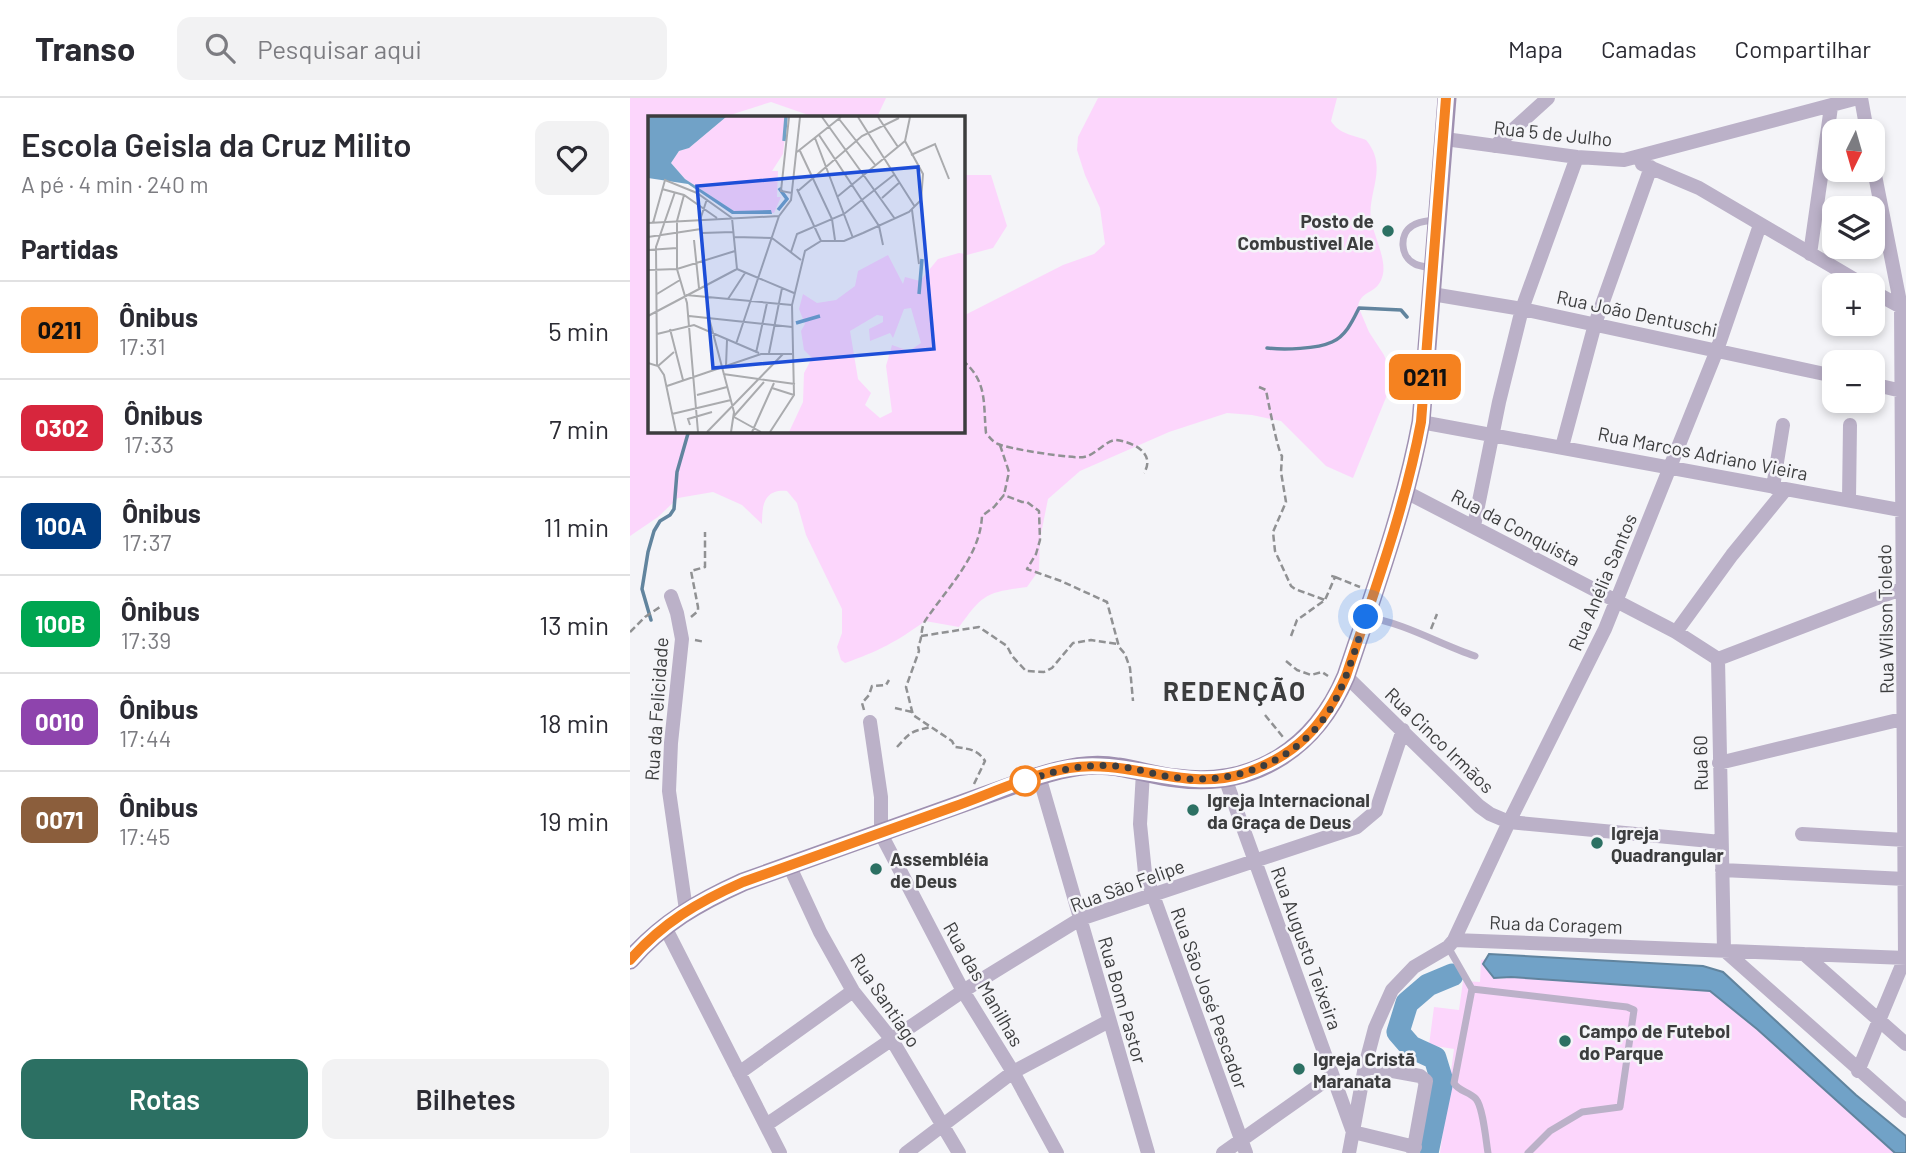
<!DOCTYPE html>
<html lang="pt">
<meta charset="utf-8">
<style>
body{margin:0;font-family:Barlow,sans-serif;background:#f2f2f3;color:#2b2b33;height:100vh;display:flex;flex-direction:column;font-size:26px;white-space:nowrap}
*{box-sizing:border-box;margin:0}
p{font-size:23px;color:#7c7c81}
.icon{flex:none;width:38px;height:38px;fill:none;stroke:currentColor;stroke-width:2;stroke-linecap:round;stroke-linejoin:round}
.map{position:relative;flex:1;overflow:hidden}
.details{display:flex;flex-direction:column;background:#fff;width:630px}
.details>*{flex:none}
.badge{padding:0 14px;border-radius:10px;font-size:24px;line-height:46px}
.needle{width:46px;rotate:185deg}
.fabs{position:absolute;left:1192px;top:21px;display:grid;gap:14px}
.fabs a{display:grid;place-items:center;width:63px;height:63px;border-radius:14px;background:#fff;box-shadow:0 4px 10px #0003;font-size:35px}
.you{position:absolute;width:35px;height:35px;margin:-18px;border:5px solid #fff;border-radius:50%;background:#1a73e8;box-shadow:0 0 0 10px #1a73e833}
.map>.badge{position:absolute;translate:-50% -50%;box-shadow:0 0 0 4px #fff}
h2{padding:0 21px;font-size:26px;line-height:63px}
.round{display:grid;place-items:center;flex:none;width:74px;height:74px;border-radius:14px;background:#f2f2f3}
.summary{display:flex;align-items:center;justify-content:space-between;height:119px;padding:0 21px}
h1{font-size:33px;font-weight:600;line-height:52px}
.cta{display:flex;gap:14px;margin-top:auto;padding:14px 21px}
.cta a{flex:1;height:80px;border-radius:14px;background:#2c7063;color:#fff;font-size:28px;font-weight:600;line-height:80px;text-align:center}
.cta a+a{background:#f2f2f3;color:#2b2b33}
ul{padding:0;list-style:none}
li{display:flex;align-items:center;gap:21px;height:98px;padding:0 21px;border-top:2px solid #e1e1e2}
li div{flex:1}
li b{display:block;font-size:26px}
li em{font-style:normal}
li .badge{min-width:77px;font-weight:700;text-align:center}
header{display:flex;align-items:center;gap:42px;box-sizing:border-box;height:98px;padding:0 35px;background:#fff;border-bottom:2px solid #e1e1e2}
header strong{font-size:33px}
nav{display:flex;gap:38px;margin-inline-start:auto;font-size:24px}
.search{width:490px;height:63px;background:#f2f2f3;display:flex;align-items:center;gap:18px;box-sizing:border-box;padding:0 24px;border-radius:14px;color:#7c7c81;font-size:26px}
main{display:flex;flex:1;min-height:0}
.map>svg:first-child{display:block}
</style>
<header>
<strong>Transo</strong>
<div class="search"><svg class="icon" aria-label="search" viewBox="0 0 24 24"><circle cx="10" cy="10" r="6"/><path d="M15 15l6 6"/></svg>Pesquisar aqui</div>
<nav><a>Mapa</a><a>Camadas</a><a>Compartilhar</a></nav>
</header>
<main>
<section class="details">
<div class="summary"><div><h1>Escola Geisla da Cruz Milito</h1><p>A pé · 4 min · 240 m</p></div><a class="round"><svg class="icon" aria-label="heart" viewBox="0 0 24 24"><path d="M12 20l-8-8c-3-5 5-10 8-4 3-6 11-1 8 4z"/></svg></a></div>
<h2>Partidas</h2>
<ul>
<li><span class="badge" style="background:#f58220;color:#111">0211</span><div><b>Ônibus</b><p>17:31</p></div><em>5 min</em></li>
<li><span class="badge" style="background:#d7263d;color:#fff">0302</span><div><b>Ônibus</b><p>17:33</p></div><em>7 min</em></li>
<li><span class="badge" style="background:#003b80;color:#fff">100A</span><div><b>Ônibus</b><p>17:37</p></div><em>11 min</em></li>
<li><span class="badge" style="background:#00a651;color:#fff">100B</span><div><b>Ônibus</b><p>17:39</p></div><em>13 min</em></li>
<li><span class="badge" style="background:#8e44ad;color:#fff">0010</span><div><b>Ônibus</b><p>17:44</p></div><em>18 min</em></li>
<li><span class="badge" style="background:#8b5e3c;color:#fff">0071</span><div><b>Ônibus</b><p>17:45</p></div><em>19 min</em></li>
</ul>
<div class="cta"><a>Rotas</a><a>Bilhetes</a></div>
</section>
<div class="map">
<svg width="1276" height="1055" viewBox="0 0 1276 1055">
<rect width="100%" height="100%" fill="#f4f4f8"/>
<path fill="#fcd6fc" d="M0,0H256L247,19H184L141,4L94,19H19V332H332L333,218L433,167L464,156L475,146L470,110L455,77L447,52L448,39L468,0H707L701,23C709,36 723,37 736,42C759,69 737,94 741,122C744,138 756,160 753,176C748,198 732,190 728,208L739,234L754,257L758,267L759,281L757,297L723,380L696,368L651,323L622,317L597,315L539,334L450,373L418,401L410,441L409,472L397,489C356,494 353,496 329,529L295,523C268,543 247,554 215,565L211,562L207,549L212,535V511L176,437L167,405L157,393C134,391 132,407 132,426L112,407L83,394L48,400L28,419L0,438Z
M332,77H361L377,128L363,150L333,158Z
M857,861L854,866L861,878L870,881L881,879L1080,893L1127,931L1265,1055H810L824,951L799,947L804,909L829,912L833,883L850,884L851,862Z"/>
<path fill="#71a2c7" stroke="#61849e" stroke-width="2" d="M859,856L1073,868L1093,874L1226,997L1276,1038V1055H1265L1127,931L1080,893L881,879L864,880L853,866Z"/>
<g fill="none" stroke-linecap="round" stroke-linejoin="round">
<path stroke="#61849e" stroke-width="3.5" d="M637,250C654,252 687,251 702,244C716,238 723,222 729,210L771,212L777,219
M21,522L12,491L18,454L24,433L30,423L40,417L44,411L47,374L59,332"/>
<path stroke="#71a2c7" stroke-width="23" d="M797,1055L812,983L805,960L781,949L768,934L777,905L798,887L822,877"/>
<path stroke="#909193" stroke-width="2.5" stroke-dasharray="7 3.5" stroke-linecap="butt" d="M332,262C358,283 353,306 356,335C360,340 363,344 368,346C379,351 443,361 454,359C466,357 476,342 486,342C503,344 526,355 514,375
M629,289L636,292C638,303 648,354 652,358L651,374L656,404L643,434L645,453L661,488L665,491L695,502
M370,347L379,374L374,397
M1010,352L1013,341
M705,479L730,489
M61,519L68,513V509L61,473L75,469V434
M801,531L807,516
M0,534L15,519L30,509
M291,538L349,529L377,548L382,558L396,573L414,574L422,570L443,545L461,542L488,546
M661,538L667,522L695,502L705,479L698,477
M65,542L75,544
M656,563L667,572L681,577L692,574L698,578
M265,610L282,614
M234,612L232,605L239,597L242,588L256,587L259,582
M635,617L653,639
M267,649C281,634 279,634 301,629
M344,686L355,663C347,651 339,651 325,649L322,643L283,617L276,589L289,553L288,548C293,540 290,532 295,523C317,490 350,459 352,418L364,409L374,397L392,404H397L409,413L410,442L406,456L397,471L431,483L477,504L489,549L495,556L500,570L503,603"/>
<path stroke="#bbb1c8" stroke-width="7" d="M801,170C796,169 789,168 785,166C770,159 769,136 782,128C789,123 796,123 804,122
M736,519C775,525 809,546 845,558
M818,849L842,891L824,985C829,994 839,993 846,1001C853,1009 856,1043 858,1055
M842,891L997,909L1004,912L990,1009L952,1014L920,1033L898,1055"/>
<path stroke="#bbb1c8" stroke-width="14" d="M1231,0L1237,33
M815,41L947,59L994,62L1228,0
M865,48L918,0
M1012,66L1069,90L1234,187
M1180,156L1201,9
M1242,193L1275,211
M802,196L892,211L1204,278
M1242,286L1276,294
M791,324L1276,413
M932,349L965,226L1021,69
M1143,389L1153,327
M776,394L1046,534L1088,561
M1219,401L1220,327
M844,428L869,304L892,211L947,59
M41,498L47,515L52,541L41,645L39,693L56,812
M1046,534L1102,457L1156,391
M1088,561L1094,852
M1088,561L1276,489
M716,578L849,708L860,716L879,724L1091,744
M240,624L251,699V736L333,893L383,974L427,1055
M1089,665L1276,620
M513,674L510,726L515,775L616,1055
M409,678L518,1055
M595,680L723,1034
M1172,736L1275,742
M159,767L190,834L223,893L262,942L329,1055
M1092,772L1275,781
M34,827L150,1055
M824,842L1276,860
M1094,852L1276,1013
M1174,856L1276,946
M735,968L790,978L796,983L783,1055
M1228,973L1275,860L1271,209L1242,62
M109,975L223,893
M136,1027L333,893L450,821L727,729L746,713L773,632
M723,1034L785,1049
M276,1055L383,974L479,923
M593,1055L702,978
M719,1055L735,968L745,930L762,892L784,869L818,849L824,842L879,724L975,531L1087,252L1130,127"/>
<path stroke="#9f90b1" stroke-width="19" d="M0,862C32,825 69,804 113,784L409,678C435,670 461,664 488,669C508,672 527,678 546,680C625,691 686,649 716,578C744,494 775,410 791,324L817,0"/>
</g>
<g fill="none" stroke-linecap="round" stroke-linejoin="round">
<defs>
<path id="line" d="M0,862C32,825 68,804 113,784C183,759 253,734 323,709C360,696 399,677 439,670C497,660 554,694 612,676C665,659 694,628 716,578C744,494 775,410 791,324L816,0"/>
</defs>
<use href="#line" stroke="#fff" stroke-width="16"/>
<use href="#line" stroke="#f58220" stroke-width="10"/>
<path stroke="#3c3d3e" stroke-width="7" stroke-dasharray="0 12.6" d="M395,683L391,684C422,674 452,665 486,668C507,670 528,678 549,680C610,687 673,660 704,605C718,578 726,548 736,519"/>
</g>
<g fill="#2c7063" stroke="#f4f4f8" stroke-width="2.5">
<circle cx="758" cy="133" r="7"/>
<circle cx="563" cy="712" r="7"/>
<circle cx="967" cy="745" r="7"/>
<circle cx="246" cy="771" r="7"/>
<circle cx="935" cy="943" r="7"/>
<circle cx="669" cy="971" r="7"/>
</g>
<circle fill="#fff" stroke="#f58220" stroke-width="3.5" cx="395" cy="683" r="14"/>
<g text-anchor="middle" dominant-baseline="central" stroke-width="5" stroke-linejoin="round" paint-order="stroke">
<g font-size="19" fill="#3c3d3e" stroke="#f4f4f8">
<text transform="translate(923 35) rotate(6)">Rua 5 de Julho</text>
<text transform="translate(1007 215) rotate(12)">Rua João Dentuschi</text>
<text transform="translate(1073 355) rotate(11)">Rua Marcos Adriano Vieira</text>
<text transform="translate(886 429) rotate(28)">Rua da Conquista</text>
<text transform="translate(972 484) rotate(-67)">Rua Anélia Santos</text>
<text transform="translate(1255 521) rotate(-91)">Rua Wilson Toledo</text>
<text transform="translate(26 611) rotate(-86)">Rua da Felicidade</text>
<text transform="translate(810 642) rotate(44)">Rua Cinco Irmãos</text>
<text transform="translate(1070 665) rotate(-91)">Rua 60</text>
<text transform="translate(497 787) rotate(-20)">Rua São Felipe</text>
<text transform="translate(926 826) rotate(2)">Rua da Coragem</text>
<text transform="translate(677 850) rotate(70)">Rua Augusto Teixeira</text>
<text transform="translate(354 886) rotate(60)">Rua das Manilhas</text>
<text transform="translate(580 900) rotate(70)">Rua São José Pescador</text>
<text transform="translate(256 902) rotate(56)">Rua Santiago</text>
<text transform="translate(493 902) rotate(74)">Rua Bom Pastor</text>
</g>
<g font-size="19" font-weight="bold" fill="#3c3d3e" stroke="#f4f4f8" text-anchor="start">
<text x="744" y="122" text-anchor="end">Posto de<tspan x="744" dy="22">Combustivel Ale</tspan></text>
<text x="577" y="701">Igreja Internacional<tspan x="577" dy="22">da Graça de Deus</tspan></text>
<text x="981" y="734">Igreja<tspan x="981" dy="22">Quadrangular</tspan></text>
<text x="260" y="760">Assembléia<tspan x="260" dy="22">de Deus</tspan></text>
<text x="949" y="932">Campo de Futebol<tspan x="949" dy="22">do Parque</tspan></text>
<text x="683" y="960">Igreja Cristã<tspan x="683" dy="22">Maranata</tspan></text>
</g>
<g font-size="26" font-weight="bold" letter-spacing="2" fill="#3c3d3e" stroke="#f4f4f8">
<text x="605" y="592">REDENÇÃO</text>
</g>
</g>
<g transform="translate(18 18)">
<rect width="317" height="317" fill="#f4f4f8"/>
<path d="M78,1H139L135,38L124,55H130L129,81H133L126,97L86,95L37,63L23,47L31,35L41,32ZM311,137L317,138V316H141L155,286L156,257L164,242L156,234L153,215L157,208L151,193L155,178L169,187L188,184L207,170L210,155L240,139L255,168L257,161L272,165L290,143ZM263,192L273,227L261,235L244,229L238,250L244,296L232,302L217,289L223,277L210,263L202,215L229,199L235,200V206L221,213L222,225L242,217L245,222L256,193Z" fill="#fcd6fc" fill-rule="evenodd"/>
<path d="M0,1H78L41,32L31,35L23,47L37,63L86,95L123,94L124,98H84L40,68L0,62Z" fill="#71a2c7"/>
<path fill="none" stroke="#71a2c7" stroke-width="3.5" d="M136,25L138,1M130,94L139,83L131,72M271,178L274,143M148,207L172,200"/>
<path fill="none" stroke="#aaabae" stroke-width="2" d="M141,1L133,75L144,77M174,1L247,103M210,1L267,91M230,1L250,31M191,3L228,50M171,19L231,110L235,129M167,22L205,122M152,35L184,103L187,124M149,36L193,1M263,39L287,28L301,63M14,73L36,79L69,102M149,73L173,125M150,75L214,20L251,2M36,79L29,105V153L39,187L50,316M189,81L257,25M234,82L252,66M59,83L52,104L61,202L86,296L83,316M264,94L271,148M84,102L89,153M0,107L131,100L143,84L152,1M5,107L17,64L49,77L84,102M54,117L85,116M0,121L53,113M86,121L124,122L153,144M46,124L51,172M0,134L29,132M143,136L149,118L196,98L247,58M89,153L146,177M0,154L29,153L87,135M9,178L32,164M38,179L144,189M80,183L97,157M0,200L89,153M41,200L144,211M22,213L35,264M9,218L46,209L111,237M88,228L131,100M108,237L119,187M121,237L134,172M0,247L10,250L16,259L28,316M9,249L8,131L27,76M10,250L26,236M78,250L79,224M75,258L147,268M19,270L113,238H144M124,272L146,279M49,279L79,271M24,298L83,284M86,300L116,266M86,301L113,316M42,309L40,303L64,296M59,316L135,238M104,316L126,267M122,316L146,279L144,189L157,135L173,125H196L215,117L261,96L273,84L275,58L257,25L262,1"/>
<path fill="#1d4ed8" fill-opacity="0.15" stroke="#1d4ed8" stroke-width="3.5" d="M270,51L286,233L65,252L49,70Z"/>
<rect width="317" height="317" fill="none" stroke="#3c3d3e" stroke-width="3.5"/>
</g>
</svg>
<div class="fabs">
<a><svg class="needle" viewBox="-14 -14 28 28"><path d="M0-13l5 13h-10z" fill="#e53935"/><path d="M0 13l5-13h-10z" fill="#7c7c81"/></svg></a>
<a><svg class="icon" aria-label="layers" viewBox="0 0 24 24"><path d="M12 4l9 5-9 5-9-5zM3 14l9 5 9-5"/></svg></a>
<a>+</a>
<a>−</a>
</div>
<div class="you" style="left:736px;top:519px"></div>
<b class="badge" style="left:795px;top:279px;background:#f58220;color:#111">0211</b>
</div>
</main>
